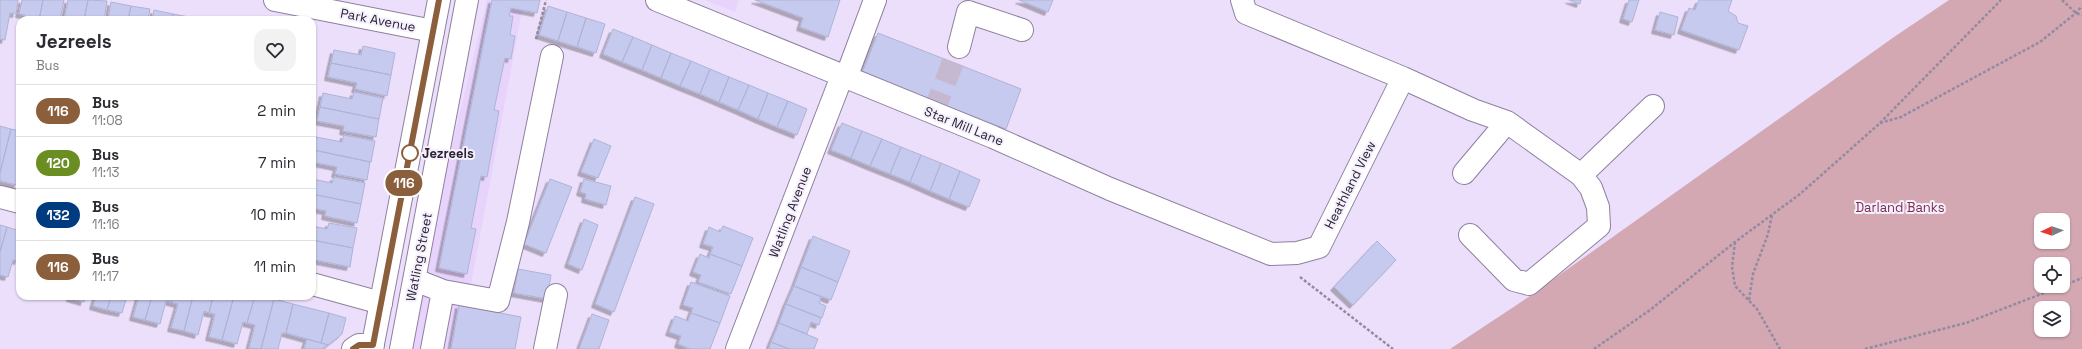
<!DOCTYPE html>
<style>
body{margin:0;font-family:"Space Grotesk",sans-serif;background:#f2f2f3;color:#2b2b33;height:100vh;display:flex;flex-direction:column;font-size:15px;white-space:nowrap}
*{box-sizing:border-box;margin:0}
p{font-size:13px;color:#7c7c81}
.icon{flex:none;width:22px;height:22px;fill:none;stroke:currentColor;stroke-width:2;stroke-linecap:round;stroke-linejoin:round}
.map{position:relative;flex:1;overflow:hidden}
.side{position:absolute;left:16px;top:16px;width:300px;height:284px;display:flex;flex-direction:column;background:#fff;border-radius:12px;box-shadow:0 1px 3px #0004}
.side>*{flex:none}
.badge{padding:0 8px;border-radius:13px;font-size:14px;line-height:26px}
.needle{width:26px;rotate:267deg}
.fabs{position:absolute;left:2034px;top:213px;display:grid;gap:8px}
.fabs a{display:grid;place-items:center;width:36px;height:36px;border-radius:8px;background:#fff;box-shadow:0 1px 3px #0004;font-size:20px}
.map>.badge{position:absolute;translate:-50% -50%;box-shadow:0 0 0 2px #fff}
.round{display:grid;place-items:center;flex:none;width:42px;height:42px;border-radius:12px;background:#f2f2f3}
.overview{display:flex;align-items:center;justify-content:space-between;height:68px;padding:0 20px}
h1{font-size:19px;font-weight:700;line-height:30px}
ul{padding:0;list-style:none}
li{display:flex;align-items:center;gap:12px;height:52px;padding:0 20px;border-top:1px solid #e1e1e2}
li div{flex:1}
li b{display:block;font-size:15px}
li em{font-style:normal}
li .badge{min-width:44px;font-weight:700;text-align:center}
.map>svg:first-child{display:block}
</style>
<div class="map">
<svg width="2082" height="349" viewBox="0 0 2082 349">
<defs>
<filter id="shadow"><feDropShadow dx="-3.5" dy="3.5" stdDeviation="0" flood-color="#0004"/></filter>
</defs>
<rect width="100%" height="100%" fill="#ecdffb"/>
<path fill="#e7d3fc" d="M487,0H524L459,349H403Z
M705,0H739L735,12Z"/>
<path fill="#d3a8b3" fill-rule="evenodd" d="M1949,0H2082V349H1450L1527,298L1894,37ZM2041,220H2063V242H2041ZM2041,264H2063V286H2041ZM2041,308H2063V330H2041Z"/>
<path fill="#c6caee" stroke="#afb3d6" filter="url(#shadow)" d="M0,0H18L16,14L10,13L5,40L0,39Z
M22,0H43L39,20H24L25,15L19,14Z
M43,0H64L60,20H39Z
M68,0H88L84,20H64Z
M88,0L107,1L104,20H84Z
M492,0H540L537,13L511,8L509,16H513L510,35L515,36L511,59L505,58L494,110L499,111L487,177L481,176L471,228L476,229L467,274L439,268Z
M755,0H840L828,37L800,27L803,18Z
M1019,0H1053L1048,12Z
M1569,0H1581L1580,4Z
M1629,0H1639L1632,22L1623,19Z
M1699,0H1732L1728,11L1736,16L1738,23L1748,26L1739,50L1681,30L1689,8L1695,10Z
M111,2L131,6L128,20H108Z
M131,6L150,9L148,20H128Z
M548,6L567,12L558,41L539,35Z
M154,10L173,14L172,20H152Z
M567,12L586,18L577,47L558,41Z
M1660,12L1678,17L1674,35L1655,30Z
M173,14L194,18L193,20H172Z
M586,18L605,24L596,53L577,47Z
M613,29L633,37L622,62L603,54Z
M878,33L1021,89L1006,129L862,73Z
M633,37L652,45L642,70L622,62Z
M652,45L671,53L661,78L642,70Z
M363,46L395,53L391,75L331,63L334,50L361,55Z
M671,53L691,61L680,86L661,78Z
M691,61L710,69L700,94L680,86Z
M331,63L391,75L387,96L355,89L357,83L328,77Z
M710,69L729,77L719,102L700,94Z
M729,77L749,85L738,110L719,102Z
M749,85L768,93L758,119L738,110Z
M354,92L383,98L379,119L320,107L323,93L352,99Z
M768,93L788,101L777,127L758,119Z
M788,101L807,109L797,135L777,127Z
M320,107L379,119L376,137L343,131L344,126L317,121Z
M842,123L862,131L851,158L831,150Z
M0,126L11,129L0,173Z
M11,129L20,131V149L18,158H20V173L17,185L0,181V173Z
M862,131L882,139L870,166L851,158Z
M344,135L375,141L371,162L314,150L316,137L342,142Z
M594,139L611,146L598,178L581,172Z
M882,139L901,147L890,174L870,166Z
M901,147L921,155L910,182L890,174Z
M313,150L370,162L367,180L335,174L337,167L312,162Z
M921,155L941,163L930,191L910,182Z
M941,163L960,171L949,199L930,191Z
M960,171L980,180L969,207L949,199Z
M334,177L365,183L361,204L312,194V179L332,183Z
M550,179L572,187L546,253L524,244Z
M584,179L611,186L606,205L585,199L586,194L580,192Z
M312,194L361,204L357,223L325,216L326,211L312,208Z
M635,197L654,204L614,312L595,304Z
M584,219L598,225L582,270L568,264Z
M329,223L357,228L353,248L312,240V226L327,229Z
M0,225L7,227L0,252Z
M723,226L753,238L742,266L710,254L713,247L703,244L709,227L720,232Z
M7,227L20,231V253L18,261L13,260L8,277L0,275V252Z
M813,236L850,251L838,282L801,267Z
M312,240L353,248L350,267L315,260L316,254L312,253Z
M1377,241L1396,260L1353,305L1334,287Z
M700,254L709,258L710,254L742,266L731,294L698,282L701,275L693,272Z
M801,267L838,282L831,300L794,286Z
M518,269L551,275L547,299L514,293Z
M691,282L730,296L720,323L691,313L693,308L683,305Z
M794,286L821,297L819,303L826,306L822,318L786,304Z
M70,296H85L84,302L70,298Z
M96,296H111L107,310L93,306Z
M111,296H127L122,313L107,310Z
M139,296H152L145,320L133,317Z
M152,296H173L171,302L166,301L160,324L145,320Z
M173,296H193L184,331L171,328L178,304L171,302Z
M193,296H213L209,313L204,311L198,335L184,331Z
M213,296H234L222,340L209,337L215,314L209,313Z
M234,296H255L247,323L243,322L237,344L222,340Z
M255,296L274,299L261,349L249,348L255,325L247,323Z
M274,299L293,304L286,333H282L278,349H261Z
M293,304L329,313L321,343L286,333Z
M786,304L821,318L819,325L811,322L807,334L779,323Z
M459,305L521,317L515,349H451Z
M329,313L346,318L342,334L328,345L321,343Z
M691,313L720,323L710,349H690L678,344L681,336L669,332L675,316L688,321Z
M592,314L609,320L599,349H579Z
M779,323L818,339L814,349H789L771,342Z
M307,339L328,345L322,349H304Z
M771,342L789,349H769Z"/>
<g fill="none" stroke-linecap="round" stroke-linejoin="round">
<path stroke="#c5b9d2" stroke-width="22" stroke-dasharray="22 11" stroke-linecap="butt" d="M933,113L959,47"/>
<defs>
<path id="minor" d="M275,0L433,31
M657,0L993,137L1110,189L1271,254L1297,253L1319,247L1403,78
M1242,0L1246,13L1403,78L1473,110L1507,122L1581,175L1591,188L1598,207L1599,226L1529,284L1514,280L1470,235
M959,47L968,12L1022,30
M846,78L875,0
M1464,173L1507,122
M1581,175L1653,106
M0,197L20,202
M415,280L443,291L432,349
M312,284L381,303
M443,291L498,301L518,222L552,56
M545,349L556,295
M737,349L842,76"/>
<path id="major" d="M353,349L359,345H373
M372,349L439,0
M401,349L467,0"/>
</defs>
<use href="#minor" stroke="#8f809f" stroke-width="24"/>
<use href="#major" stroke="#8f809f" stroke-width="24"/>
<path stroke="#948aa0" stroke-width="2.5" stroke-dasharray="3 2" stroke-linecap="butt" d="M2062,0L2076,13L2082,15
M536,39L546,0
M1880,123L1901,117L2040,42L2076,13L2082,6
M1735,242L1732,267L1735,286L1757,309L1780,349
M1300,277L1393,349
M2063,286L2082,278
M1749,300L1753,274L1768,234L1772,215
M1594,349L1650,310L1735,242L1800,194L1879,124L2001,0
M1865,349L1966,323L2062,286"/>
<use href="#minor" stroke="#fff" stroke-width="22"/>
<use href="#major" stroke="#fff" stroke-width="22"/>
</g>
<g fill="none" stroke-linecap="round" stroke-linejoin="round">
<defs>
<path id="line" d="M353,349L359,345H373L439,0"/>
</defs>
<use href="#line" stroke="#fff" stroke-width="9"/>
<use href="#line" stroke="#8b5e3c" stroke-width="6"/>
</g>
<circle fill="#fff" stroke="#8b5e3c" stroke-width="2" cx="410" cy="153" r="8"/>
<g text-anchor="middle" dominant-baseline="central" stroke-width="4" stroke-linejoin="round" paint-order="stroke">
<g font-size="13" fill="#292330" stroke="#f6f0fe">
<text transform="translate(378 20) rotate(11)">Park Avenue</text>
<text transform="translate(964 126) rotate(22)">Star Mill Lane</text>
<text transform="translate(1350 185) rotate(-63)">Heathland View</text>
<text transform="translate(790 212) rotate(-69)">Watling Avenue</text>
<text transform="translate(419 257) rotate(-79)">Watling Street</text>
</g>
<g font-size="13" font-weight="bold" fill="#292330" stroke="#f6f0fe" text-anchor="start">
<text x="422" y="153">Jezreels</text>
</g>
<g font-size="13" fill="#7d2f4b" stroke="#f6f0fe">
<text x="1900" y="207">Darland Banks</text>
</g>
</g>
</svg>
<div class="fabs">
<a><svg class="needle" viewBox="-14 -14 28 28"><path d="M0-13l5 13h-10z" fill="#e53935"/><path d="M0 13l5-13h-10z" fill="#7c7c81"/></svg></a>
<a><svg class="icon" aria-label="locate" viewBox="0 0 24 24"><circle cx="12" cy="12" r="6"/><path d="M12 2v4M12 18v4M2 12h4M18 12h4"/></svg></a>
<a><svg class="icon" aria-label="layers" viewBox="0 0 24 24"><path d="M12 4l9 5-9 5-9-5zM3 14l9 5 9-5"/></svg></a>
</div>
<b class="badge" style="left:404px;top:183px;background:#8b5e3c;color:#fff">116</b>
<section class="side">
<div class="overview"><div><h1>Jezreels</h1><p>Bus</p></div><a class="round"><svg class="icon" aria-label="heart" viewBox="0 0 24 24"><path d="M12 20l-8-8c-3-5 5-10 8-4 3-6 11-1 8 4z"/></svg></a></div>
<ul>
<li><span class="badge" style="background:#8b5e3c;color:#fff">116</span><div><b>Bus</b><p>11:08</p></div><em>2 min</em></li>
<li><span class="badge" style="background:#6b8e23;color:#fff">120</span><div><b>Bus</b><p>11:13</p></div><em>7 min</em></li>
<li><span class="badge" style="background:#003b80;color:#fff">132</span><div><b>Bus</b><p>11:16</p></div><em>10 min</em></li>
<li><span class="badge" style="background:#8b5e3c;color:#fff">116</span><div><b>Bus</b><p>11:17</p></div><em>11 min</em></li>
</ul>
</section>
</div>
